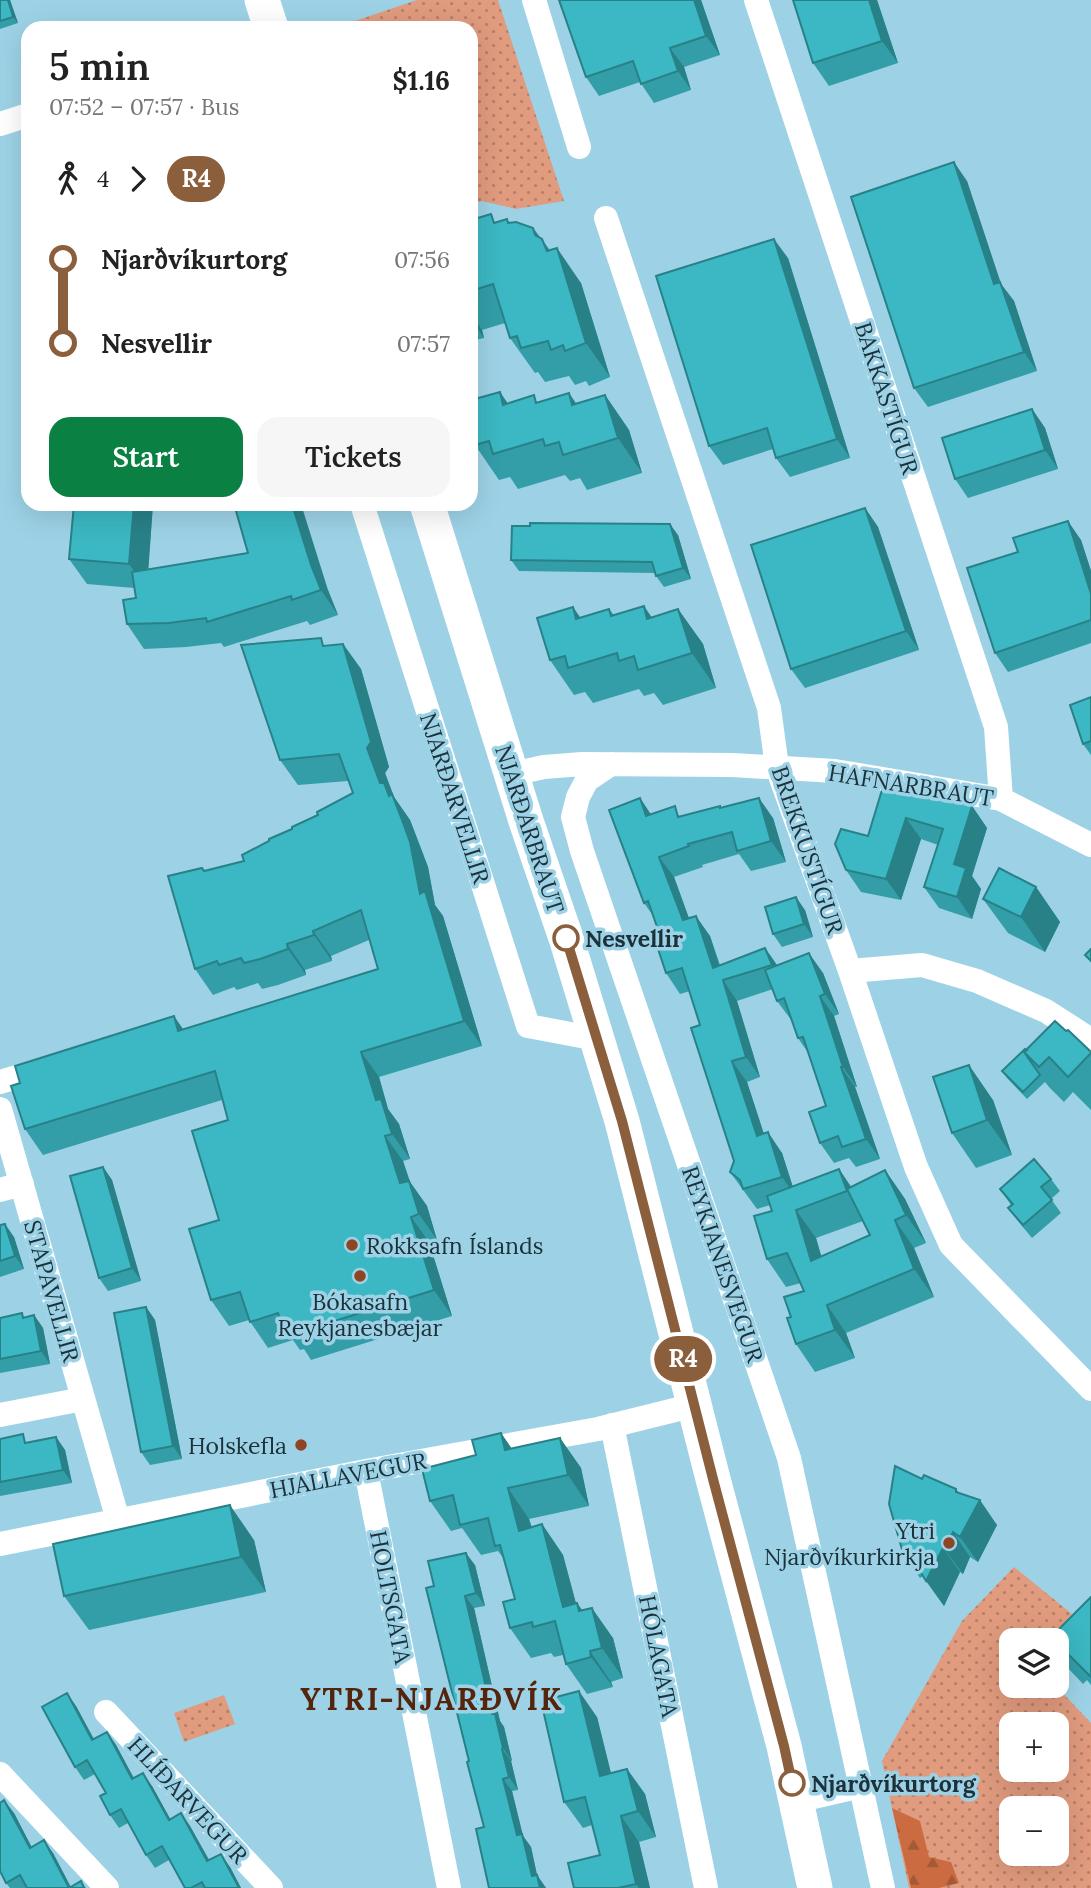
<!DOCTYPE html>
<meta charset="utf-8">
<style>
body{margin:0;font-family:Lora,serif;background:#f6f6f6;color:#222;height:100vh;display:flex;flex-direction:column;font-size:26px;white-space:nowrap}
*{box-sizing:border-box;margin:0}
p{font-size:23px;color:#767676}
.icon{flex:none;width:38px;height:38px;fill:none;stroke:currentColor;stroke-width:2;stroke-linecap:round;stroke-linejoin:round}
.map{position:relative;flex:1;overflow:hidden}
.details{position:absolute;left:21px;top:21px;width:457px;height:490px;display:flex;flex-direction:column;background:#fff;border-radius:21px;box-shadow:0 7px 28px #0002}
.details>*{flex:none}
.badge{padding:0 14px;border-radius:23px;font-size:24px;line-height:46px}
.tools{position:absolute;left:999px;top:1628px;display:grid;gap:14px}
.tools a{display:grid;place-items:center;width:70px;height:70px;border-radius:14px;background:#fff;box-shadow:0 7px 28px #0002;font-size:35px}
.map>.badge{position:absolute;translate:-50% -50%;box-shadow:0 0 0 4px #fff}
.legs{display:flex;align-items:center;gap:10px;height:77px;padding:0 28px;font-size:23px}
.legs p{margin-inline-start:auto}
.overview{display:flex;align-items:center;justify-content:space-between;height:119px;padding:0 28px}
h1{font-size:38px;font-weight:600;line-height:52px}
.button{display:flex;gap:14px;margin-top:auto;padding:14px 28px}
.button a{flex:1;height:80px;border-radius:21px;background:#0b8043;color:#fff;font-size:28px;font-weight:600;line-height:80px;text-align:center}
.button a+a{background:#f6f6f6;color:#222}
ul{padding:0 28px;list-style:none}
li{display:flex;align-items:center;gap:24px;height:84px;font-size:26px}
li i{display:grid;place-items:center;width:10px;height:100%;margin:0 9px;background:currentColor}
li i::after{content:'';width:18px;height:18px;margin:-9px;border:5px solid;border-radius:50%;background:#fff}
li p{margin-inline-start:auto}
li:first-child i{background:linear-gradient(#0000 50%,currentColor 0)}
li:last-child i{background:linear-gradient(currentColor 50%,#0000 0)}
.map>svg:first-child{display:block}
</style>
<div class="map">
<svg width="1091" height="1888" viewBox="0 0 1091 1888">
<defs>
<pattern id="grass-dots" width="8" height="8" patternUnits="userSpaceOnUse" patternTransform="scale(1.75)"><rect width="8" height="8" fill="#e19b7e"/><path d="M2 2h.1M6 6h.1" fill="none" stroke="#b67f68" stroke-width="1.8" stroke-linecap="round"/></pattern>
<pattern id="forest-firs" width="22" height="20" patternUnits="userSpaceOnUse" patternTransform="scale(1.75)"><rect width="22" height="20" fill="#cb6b41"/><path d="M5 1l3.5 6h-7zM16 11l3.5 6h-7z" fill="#a45937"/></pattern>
</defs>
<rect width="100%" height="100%" fill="#9dd2e6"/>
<path fill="url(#grass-dots)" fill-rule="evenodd" d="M417,0H498L564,201L516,209L482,201L471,204V28H344L343,25Z
M1014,1567L1072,1614L1048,1640H1012V1685H1055L1091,1723V1888H909L882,1761L962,1621ZM1012,1724H1057V1769H1012ZM1012,1808H1057V1853H1012Z
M224,1695L235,1724L184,1742L174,1713Z"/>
<path fill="url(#forest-firs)" d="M892,1808L920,1821L929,1857L951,1862L959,1883L939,1888H911Z"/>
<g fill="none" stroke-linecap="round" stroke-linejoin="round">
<path stroke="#fff" stroke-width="24" d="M534,0L579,147
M756,0L996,727L1001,799
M0,124L28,115
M606,218L769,708L777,767L850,971L916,1167L951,1245L1091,1389
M362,504L528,1026L597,1039
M611,764L587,780L578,797L573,817L582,851L789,1458L883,1888
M512,774L544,767L582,764L732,765L835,771L1001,799L1091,845
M850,971L922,965L977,981L1046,1011L1091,1040
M0,1082L50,1067
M0,1109L118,1520
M0,1190L22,1184
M0,1415L83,1399
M612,1425L706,1888
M366,1471L449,1888
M0,1544L366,1471L598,1429L695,1405
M106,1712L271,1888
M0,1774L107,1888
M796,1801L861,1786"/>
<path stroke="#fff" stroke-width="35" d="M262,0L271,28
M427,504L526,821L566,938L622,1121L713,1479L784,1746L815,1888"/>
</g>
<path fill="#339ea8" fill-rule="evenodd" d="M0,0H10L18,23L0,29Z
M701,0L720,55L684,67L691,90L654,103L640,82L599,96L586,77Z
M877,0L898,63L829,86L813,63Z
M967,181L1001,284L1014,301L1037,371L928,407L914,388Z
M507,219L509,222L533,228L550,250L581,283L610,377L589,386L586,381L575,385L569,376L545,382L538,372L535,373L510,338L505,323L482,330L484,338L471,341V220L497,222Z
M788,258L850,458L790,477L776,458L773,449L723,465L709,446Z
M605,395L629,430L642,473L587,490L580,478L570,481L565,475L518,489L510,477L499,480L475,445L508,403L538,402L576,403Z
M1032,409L1045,428L1058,469L968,498L955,479Z
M74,504H153L148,569L328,590L338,615L310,625L307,621L224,647L221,643L186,647L144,649L127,624L136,598L134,588L87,584L69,559Z
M865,508L878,527L919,650L805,688L791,669Z
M530,526L678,535L691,579L664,587L656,576L655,573L519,571L511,560Z
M1081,540L1091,571V643L1008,672L995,653Z
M573,607L580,618L609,609L614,615L652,617L678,609L703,644L716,688L663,705L654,693L644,696L639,689L593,703L585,692L574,695L550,660Z
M343,644L361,669L389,767L385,773L394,797L410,820L420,846L428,867L435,905L443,916L482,1046L379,1077L388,1109L399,1124L410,1159L403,1161L410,1182L427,1206L437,1240L429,1242L452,1316L311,1360L304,1349L300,1350L293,1340L268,1348L249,1320L229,1326L211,1300L228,1120L222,1100L43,1155L25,1129L183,1029L378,969L369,940L331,956L332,961L305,970L306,975L278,985L262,989L258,983L237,990L234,987L213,995L195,969L202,868L205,871L244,861L292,829L353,793L348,781L298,785L280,760L326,646Z
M1091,697V755L1083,744Z
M885,780L972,806L987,828L972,876L981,889L972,919L939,908L924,887L938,845L921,839L901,900L861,892L846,870L868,836Z
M640,798L651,815L681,816L721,808L773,818L786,862L751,871L739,854L702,865L703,867L674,877L689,918L710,936L720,965L765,948L777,965L823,973L839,1014L834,1016L857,1087H855L880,1159L856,1167L849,1158L834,1163L820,1143L826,1106L809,1054L798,1038L792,1021L777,1001L773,989L737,1001L760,1077L747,1082L764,1134L782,1153L793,1187L839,1169L851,1187L885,1170L905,1199L926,1243L914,1248L934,1297L846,1333L855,1358L815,1372L796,1344L791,1317L804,1291L801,1283L786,1287L767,1259L772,1211L770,1205L757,1209L730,1172L734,1161L700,1025L690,991L680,994L666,973L664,947L654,917L644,903ZM863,1221L870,1235L821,1256L816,1238Z
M1036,887L1060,922L1045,952L1008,933L983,899Z
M805,910L813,937L782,947L773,934Z
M1027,1050L1091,1053V1110L1073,1092L1064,1102L1049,1087L1045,1082L1027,1099L1007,1078L1002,1071Z
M993,1100L1012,1155L976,1168L952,1133Z
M103,1167L112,1180L141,1281L108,1291L99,1278Z
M1051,1179L1060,1191L1051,1199L1061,1213L1032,1238L1017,1220L1008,1208L1011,1205L1000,1189Z
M0,1225L14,1237L24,1269L0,1277Z
M146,1307L155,1320L182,1459L150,1465L141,1452Z
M34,1315L43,1328L50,1364L0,1373V1318L24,1317Z
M501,1433L512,1449L560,1438L581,1468L589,1506L529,1519L532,1527L542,1524L563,1555L576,1604L577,1603L582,1610L613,1638L623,1678L611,1682L613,1687L587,1694L566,1664L563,1655L554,1657L551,1653L531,1658L510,1628L515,1599L504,1559L498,1551L481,1555L462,1528L451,1531L430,1501L476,1455Z
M56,1437L65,1450L72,1483L0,1496V1439L29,1443Z
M922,1479L956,1489L959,1493L997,1525L978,1562L970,1557L963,1574L960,1572L944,1606L923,1576L920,1578L903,1553Z
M254,1540L266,1592L89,1630L64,1596Z
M475,1565L485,1606L474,1608L500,1721L504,1727L512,1761H511L518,1790L512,1791L523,1836L531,1847L537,1875L546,1888H489L484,1827L434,1586Z
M1091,1597V1685L1087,1680L1083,1684L1065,1665L1057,1654V1640Z
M76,1706L94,1739L107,1732L116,1745L134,1778L152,1786L170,1819L181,1813L190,1826L209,1861L230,1867L241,1888H185L169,1860L155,1868L146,1855L128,1823L119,1828L110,1815L106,1793L95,1774L84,1780L75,1767Z
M597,1717L611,1773L627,1769L645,1794L656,1837L639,1842L650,1888H574L600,1855L592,1825L583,1828L564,1802Z
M14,1813L31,1847L53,1853L71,1887L81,1881L86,1888H10L6,1883Z"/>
<path fill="#298188" d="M8,0H10L18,23L13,17Z
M694,0H701L720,55L706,36Z
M869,0H877L898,63L882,41Z
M670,48L684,67L691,90L678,71Z
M954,162L967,181L1001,284L1014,301L1037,371L1024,352L994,284Z
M533,228L563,270L557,248L581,283L610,377L586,343L535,235Z
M774,239L788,258L850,458L837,439Z
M471,314L482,330L484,338L471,319Z
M500,392L524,427L503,405Z
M569,393L593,428L572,405Z
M605,395L629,430L642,473L618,438Z
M1032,409L1045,428L1058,469L1045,450Z
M134,504H153L147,589L129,564Z
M292,504H301L328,590L338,615L321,590L311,565Z
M865,508L878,527L919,650L906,631Z
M1068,521L1081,540L1091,571V594Z
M670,524L678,535L691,579L683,568Z
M644,606L668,641L647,619Z
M573,607L597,642L576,619Z
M678,609L703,644L716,688L692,653Z
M343,644L361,669L389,767L385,773L394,797L410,820L420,846L428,867L435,905L443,916L482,1046L464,1021L367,748Z
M640,798L654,819L646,816Z
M759,798L773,818L786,862L771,841Z
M972,806L987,828L972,876L981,889L972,919L957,897L954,864Z
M906,818L921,839L901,900L886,879Z
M659,857L674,877L697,941L683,920Z
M1036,887L1060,922L1045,952L1021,917Z
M796,897L805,910L813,937L804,924Z
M696,916L710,936L724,980H723L737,1001L760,1077L746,1057L713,968Z
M313,931L331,956L332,961L314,935Z
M287,944L305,970L306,975L288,949Z
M765,948L779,968L786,985L772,965Z
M809,953L823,973L839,1014L825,994Z
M820,996L834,1016L857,1087L843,1067Z
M174,1016L192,1042L178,1031Z
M361,1052L379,1077L388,1109L399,1124L410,1159L392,1134L376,1100Z
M732,1061L747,1082L771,1156L757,1136Z
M969,1065L993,1100L1012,1155L987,1120Z
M841,1067L855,1087L880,1159L866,1139Z
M768,1132L782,1153L796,1197L782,1177Z
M385,1136L403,1161L410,1182L427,1206L437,1240L419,1214L400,1183Z
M103,1167L112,1180L141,1281L132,1268Z
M839,1169L858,1197L867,1219L847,1191Z
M885,1170L905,1199L926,1243L906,1215Z
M796,1210L816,1238L831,1289L811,1261Z
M411,1217L429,1242L452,1316L434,1290Z
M895,1220L914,1248L934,1297L914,1269Z
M5,1224L14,1237L24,1269L15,1256Z
M827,1305L846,1333L855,1358L835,1330Z
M146,1307L155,1320L182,1459L173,1446Z
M34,1315L43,1328L50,1364L41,1351Z
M501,1433L522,1464L505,1450Z
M56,1437L65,1450L72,1483L63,1470Z
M560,1438L581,1468L589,1506L568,1475Z
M508,1488L529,1519L540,1561L519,1531Z
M956,1489L973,1513L980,1500L997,1525L978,1562L960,1537Z
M230,1505L254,1540L266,1592L241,1557Z
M542,1524L563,1555L585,1637L563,1607Z
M953,1532L970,1557L963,1574L945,1550Z
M943,1548L960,1572L944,1606L926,1581Z
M466,1553L475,1565L485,1606L476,1593Z
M465,1596L474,1608L500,1721L504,1727L512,1761L503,1748L492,1714Z
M577,1603L598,1633L592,1608L613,1638L623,1678L602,1648L579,1611Z
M590,1651L611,1682L613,1687L591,1657Z
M579,1691L597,1717L618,1802L600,1776Z
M67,1693L76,1706L101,1753L92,1740Z
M107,1732L116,1745L141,1792L132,1779Z
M502,1749L511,1761L518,1790L509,1777Z
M627,1769L645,1794L656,1837L638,1811Z
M143,1773L152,1786L178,1833L169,1820Z
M503,1779L512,1791L523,1836L531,1847L537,1875L546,1888H540L532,1876L517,1835Z
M4,1800L14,1813L39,1861L30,1848Z
M181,1813L190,1826L217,1874L207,1861Z
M621,1816L639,1842L650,1888H639L636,1884Z
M44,1840L53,1853L71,1888H69Z
M221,1854L230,1867L241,1888H239Z"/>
<path fill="#3bb8c3" stroke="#298188" stroke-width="2" d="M0,0H8L13,17L0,21Z
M559,0H694L706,36L670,48L678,71L641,84L633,61L586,77Z
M793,0H869L882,41L813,63Z
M954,162L994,284L1000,282L1024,352L914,388L851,197Z
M491,214L494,223L507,219L508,223L516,222L533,228L535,235L542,239L547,251L557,248L586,343L565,351L563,345L551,350L548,341L521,348L517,336L510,338L493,284L471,291V220Z
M774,239L837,439L776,458L767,428L709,446L656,276Z
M500,392L503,405L534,395L536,403L569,393L572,405L605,395L618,438L563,455L559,442L545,446L543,439L493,454L489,441L475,445L471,431V400Z
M1032,409L1045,450L955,479L942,438Z
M74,504H134L129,564L69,559Z
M234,504H292L311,565L321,590L292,600L291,596L207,622L206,618L169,623L127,624L123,600L136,598L132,572L248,553Z
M865,508L906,631L791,669L751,545Z
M1068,521L1091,594V620L995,653L967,568L1018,552L1013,538Z
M530,523L670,524L683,568L656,576L652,562L511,560L512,526H530Z
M644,606L647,619L678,609L692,653L638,670L634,656L619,661L617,653L568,668L565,656L550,660L537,618L573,607L576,619L609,609L611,616Z
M321,638L323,646L343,644L371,742L367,748L380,783H384L389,796L392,794L402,820L410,842L420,894L425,891L464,1021L361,1052L376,1100L381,1099L392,1134L385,1136L400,1183L409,1181L419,1214L411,1217L434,1290L293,1334L290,1323L282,1325L278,1313L250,1322L240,1292L211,1300L189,1229L219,1220L192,1131L228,1120L215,1071L25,1129L11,1086L20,1083L15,1066L174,1016L178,1031L378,969L361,910L313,931L314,935L287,944L288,949L260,959L244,963L241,958L219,965L217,961L195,969L168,876L202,868L204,871L244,861L242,855L269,841V839L292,829V827L318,815L317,812L353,793L339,754L280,760L241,645Z
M1091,697V741L1083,744L1070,705Z
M885,780L972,806L954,864L966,868L957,897L924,887L943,829L906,818L886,879L846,870L835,844L841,829L868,836Z
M640,798L646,816L675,806L678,817L720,806V808L759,798L771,841L737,851L732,832L688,844L689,846L659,857L683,920L696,916L713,968L765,948L772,965L723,980L746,1057L732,1061L757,1136L768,1132L782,1177L743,1189L740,1180L730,1172L734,1161L691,1028L700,1025L682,968L666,973L658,949L664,947L648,901L644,903L609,810Z
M999,868L1036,887L1021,917L983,899Z
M796,897L804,924L773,934L765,907Z
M1091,949V961L1085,955Z
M809,953L825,994L820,996L843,1067H841L866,1139L842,1147L838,1136L820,1143L809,1112L826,1106L803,1037L798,1038L784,998L777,1001L765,970Z
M1055,1021L1066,1031L1068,1030L1091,1052V1053L1068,1077L1049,1057L1039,1067L1024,1052Z
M1025,1049L1027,1050L1024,1052L1040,1075L1023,1092L1002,1071Z
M969,1065L987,1120L952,1133L933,1077Z
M1034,1159L1051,1179L1041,1187L1052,1200L1023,1225L1008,1208L1013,1204L1000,1189Z
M103,1167L132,1268L99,1278L70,1176Z
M839,1169L847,1191L796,1210L811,1261L870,1235L847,1189L885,1170L906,1215L895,1220L914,1269L827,1305L835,1330L796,1344L787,1318L791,1317L784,1297L804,1291L787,1253L767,1259L754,1216L772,1211L767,1196Z
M5,1224L15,1256L0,1261V1225Z
M146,1307L173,1446L141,1452L114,1313Z
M22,1313L23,1318L34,1315L41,1351L0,1359V1318Z
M501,1433L505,1450L560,1438L568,1475L508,1488L519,1531L542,1524L563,1607L577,1603L579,1611L592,1608L602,1648L590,1651L591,1657L566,1664L555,1621L533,1627L532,1622L510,1628L503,1602L515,1599L500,1545L495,1546L488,1518L460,1525L453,1495L430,1501L422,1469L476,1455L472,1440Z
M23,1434L25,1443L56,1437L63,1470L0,1482V1439Z
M895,1466L922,1479L924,1475L956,1489V1492L980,1500L960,1537L953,1532L945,1550L943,1548L926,1581L908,1551L903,1553L889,1504Z
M230,1505L241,1557L64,1596L53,1544Z
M466,1553L476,1593L465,1596L492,1714H495L503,1748L502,1749L509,1777L503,1779L517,1835L522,1834L532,1876L537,1875L540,1888H489L476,1829L484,1827L467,1762L469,1761L426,1588L434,1586L428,1561Z
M1091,1597V1677L1069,1655L1066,1659L1057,1650V1640H1048Z
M579,1691L600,1776L627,1769L638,1811L621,1816L636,1884L618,1888H574L568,1863L600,1855L585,1797L564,1802L541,1701Z
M67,1693L92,1740L107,1732L132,1779L143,1773L169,1820L181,1813L207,1861L221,1854L239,1888H205L202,1882L191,1888H185L162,1846L146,1855L121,1809L110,1815L100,1796L106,1793L87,1760L75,1767L42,1707Z
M4,1800L30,1848L44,1840L69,1888L81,1881L84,1888H27L20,1875L6,1883L0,1871V1803Z"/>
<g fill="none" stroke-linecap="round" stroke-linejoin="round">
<defs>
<path id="line-1" d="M566,938L622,1121L713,1479L784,1746L792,1783"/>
</defs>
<use href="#line-1" stroke="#fff" stroke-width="16"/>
<use href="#line-1" stroke="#8b5e3c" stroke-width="10"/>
</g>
<g fill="#fff" stroke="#8b5e3c" stroke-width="3.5">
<circle cx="566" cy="938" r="12"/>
<circle cx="792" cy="1783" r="12"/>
</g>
<g fill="#8d4524" stroke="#9dd2e6" stroke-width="2.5">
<circle cx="352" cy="1245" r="7"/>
<circle cx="360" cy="1276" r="7"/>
<circle cx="301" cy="1445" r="7"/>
<circle cx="949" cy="1543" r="7"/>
</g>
<g text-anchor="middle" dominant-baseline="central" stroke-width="7" stroke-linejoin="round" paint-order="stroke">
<g font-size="23" fill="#1c3139" stroke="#9dd2e6">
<text transform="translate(887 398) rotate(72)">BAKKASTÍGUR</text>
<text transform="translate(911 785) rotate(9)">HAFNARBRAUT</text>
<text transform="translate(455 798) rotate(72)">NJARÐARVELLIR</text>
<text transform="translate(530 829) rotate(72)">NJARÐARBRAUT</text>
<text transform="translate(808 850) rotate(71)">BREKKUSTÍGUR</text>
<text transform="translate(723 1264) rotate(71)">REYKJANESVEGUR</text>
<text transform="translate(52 1291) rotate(74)">STAPAVELLIR</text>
<text transform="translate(348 1475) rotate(-11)">HJALLAVEGUR</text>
<text transform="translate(391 1597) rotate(79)">HOLTSGATA</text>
<text transform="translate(659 1656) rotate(79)">HÓLAGATA</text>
<text transform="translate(188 1800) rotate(47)">HLÍÐARVEGUR</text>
</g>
<g font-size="23" font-weight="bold" fill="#1c3139" stroke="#9dd2e6" text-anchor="start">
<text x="585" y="938">Nesvellir</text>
<text x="811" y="1783">Njarðvíkurtorg</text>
</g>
<g font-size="23" fill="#1c3139" stroke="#9dd2e6" text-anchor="end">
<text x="366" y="1245" text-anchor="start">Rokksafn Íslands</text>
<text x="360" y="1301" text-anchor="middle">Bókasafn<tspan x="360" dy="26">Reykjanesbæjar</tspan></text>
<text x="287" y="1445">Holskefla</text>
<text x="935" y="1530">Ytri<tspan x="935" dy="26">Njarðvíkurkirkja</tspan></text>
</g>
<g font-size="30" font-weight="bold" letter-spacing="2" fill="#54240d" stroke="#9dd2e6">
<text x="432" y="1699">YTRI-NJARÐVÍK</text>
</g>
</g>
</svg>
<div class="tools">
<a><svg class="icon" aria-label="layers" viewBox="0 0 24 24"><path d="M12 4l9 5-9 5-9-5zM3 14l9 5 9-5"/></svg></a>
<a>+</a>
<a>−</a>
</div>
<b class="badge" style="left:683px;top:1359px;background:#8b5e3c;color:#fff">R4</b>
<section class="details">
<div class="overview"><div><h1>5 min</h1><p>07:52 – 07:57 · Bus</p></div><b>$1.16</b></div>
<div class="legs"><svg class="icon" aria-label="walk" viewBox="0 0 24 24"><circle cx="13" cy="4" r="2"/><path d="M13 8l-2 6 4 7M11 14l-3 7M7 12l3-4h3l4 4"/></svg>4<svg class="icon" aria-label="forward" viewBox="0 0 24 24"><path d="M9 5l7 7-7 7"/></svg><b class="badge" style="background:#8b5e3c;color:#fff">R4</b></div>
<ul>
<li><i style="color:#8b5e3c"></i><b>Njarðvíkurtorg</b><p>07:56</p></li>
<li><i style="color:#8b5e3c"></i><b>Nesvellir</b><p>07:57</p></li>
</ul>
<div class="button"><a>Start</a><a>Tickets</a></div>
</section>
</div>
